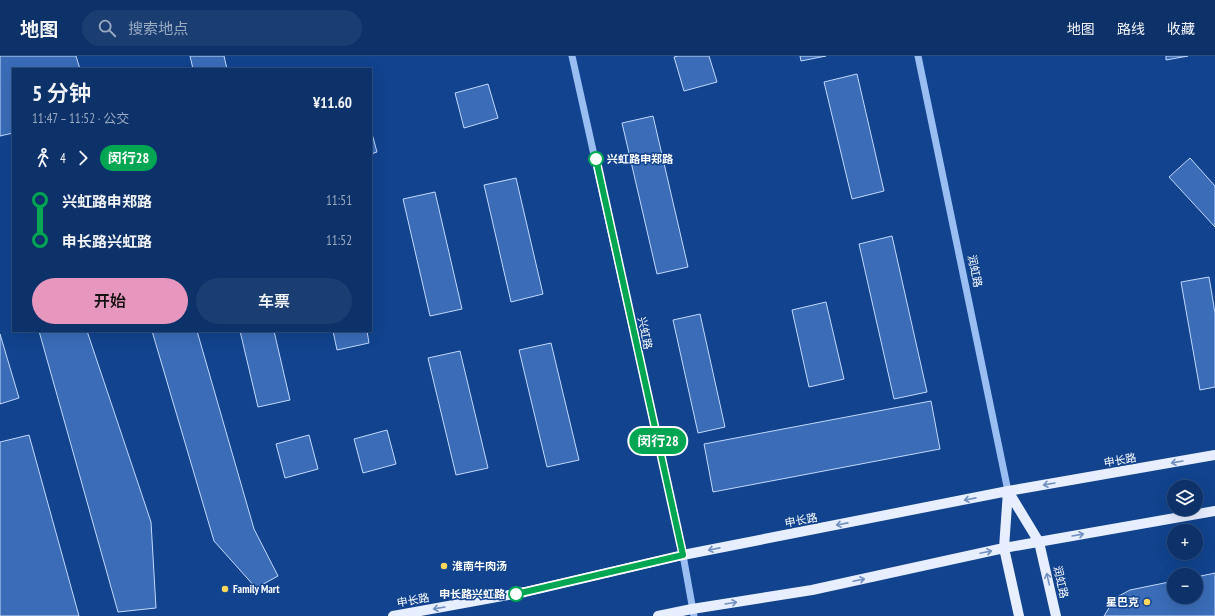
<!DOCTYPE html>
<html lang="zh">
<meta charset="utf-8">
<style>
body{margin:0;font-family:"PT Sans Narrow","Noto Sans SC",sans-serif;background:#1b3e72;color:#f1f3f6;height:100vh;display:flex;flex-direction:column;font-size:15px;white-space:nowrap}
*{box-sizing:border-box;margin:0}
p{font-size:13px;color:#9aaac1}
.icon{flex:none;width:22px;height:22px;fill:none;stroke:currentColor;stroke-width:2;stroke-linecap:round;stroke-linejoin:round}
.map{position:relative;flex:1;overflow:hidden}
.drawer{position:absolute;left:12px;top:12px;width:360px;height:264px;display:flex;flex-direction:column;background:#0d326a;border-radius:0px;box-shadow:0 4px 16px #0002,0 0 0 1px #2d4d7e}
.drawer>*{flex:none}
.badge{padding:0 8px;border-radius:13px;font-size:14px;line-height:26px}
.tools{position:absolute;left:1167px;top:424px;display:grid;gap:8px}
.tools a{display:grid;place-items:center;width:36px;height:36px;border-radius:50%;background:#0d326a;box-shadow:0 4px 16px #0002,0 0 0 1px #2d4d7e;font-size:20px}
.map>.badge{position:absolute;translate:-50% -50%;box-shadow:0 0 0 2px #fff}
.legs{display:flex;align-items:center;gap:6px;height:44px;padding:0 20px;font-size:13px}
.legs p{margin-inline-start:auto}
.overview{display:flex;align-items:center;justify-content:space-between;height:68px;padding:0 20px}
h1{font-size:22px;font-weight:600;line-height:30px}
.button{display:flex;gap:8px;margin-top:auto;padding:8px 20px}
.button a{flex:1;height:46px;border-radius:24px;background:#e797bd;color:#111;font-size:16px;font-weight:600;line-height:46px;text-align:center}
.button a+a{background:#1b3e72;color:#f1f3f6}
ul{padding:0 20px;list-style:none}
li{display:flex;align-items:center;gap:14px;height:40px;font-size:15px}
li i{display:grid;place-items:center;width:6px;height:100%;margin:0 5px;background:currentColor}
li i::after{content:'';width:10px;height:10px;margin:-5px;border:3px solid;border-radius:50%;background:#0d326a}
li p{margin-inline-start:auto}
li:first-child i{background:linear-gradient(#0000 50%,currentColor 0)}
li:last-child i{background:linear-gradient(currentColor 50%,#0000 0)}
header{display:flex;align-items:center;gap:24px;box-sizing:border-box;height:56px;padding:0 20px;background:#0d326a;border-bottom:1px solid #2d4d7e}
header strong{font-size:19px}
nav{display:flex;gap:22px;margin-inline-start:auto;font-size:14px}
.search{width:280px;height:36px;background:#1b3e72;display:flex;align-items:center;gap:10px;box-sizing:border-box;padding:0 14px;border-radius:22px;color:#9aaac1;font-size:15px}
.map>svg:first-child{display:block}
</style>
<header>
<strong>地图</strong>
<div class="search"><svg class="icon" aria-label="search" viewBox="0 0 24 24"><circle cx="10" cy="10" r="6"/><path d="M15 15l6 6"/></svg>搜索地点</div>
<nav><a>地图</a><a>路线</a><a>收藏</a></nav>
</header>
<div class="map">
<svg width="1215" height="560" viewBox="0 0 1215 560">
<rect width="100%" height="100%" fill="#11438e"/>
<path fill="#3a6cb8" stroke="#c2dafd" d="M0,0H76L80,13H13V77L0,80Z
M190,0H224L227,13H193Z
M678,0H709L717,26L684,35L674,1Z
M800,0H826L801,5Z
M1166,0H1188L1166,4Z
M857,18L884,135L852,143L824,26Z
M488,28L498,62L464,72L455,37Z
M653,60L688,211L657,218L622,67Z
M371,74L377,96L371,98Z
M1190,102L1215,130V171L1169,121Z
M516,122L543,238L511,246L484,129Z
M435,136L462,253L430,260L403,143Z
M892,180L927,336L894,343L859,188Z
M1209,221L1215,257V331L1200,334L1181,226Z
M826,246L844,323L809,331L792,254Z
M700,258L725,371L698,377L673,264Z
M39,275H87L151,466L156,552L118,556Z
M152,275H197L254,473L278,520L256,532L214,485Z
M240,275H274L290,344L258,351Z
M333,275H367L369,287L337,294Z
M0,278L19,342L0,348Z
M551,287L579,404L547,411L519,294Z
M460,295L488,412L456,419L428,302Z
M931,345L940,393L713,436L704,388Z
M387,374L396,408L363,417L354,383Z
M29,379L79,560H0V386Z
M309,379L318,413L285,422L276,388Z
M1215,517V560H1104L1115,542L1130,534L1174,525V541H1196V521Z"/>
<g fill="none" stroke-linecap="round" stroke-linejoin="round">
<path stroke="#9bbef2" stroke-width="7" d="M572,0L683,499L694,560
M918,0L1008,435"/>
<path stroke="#e6eeff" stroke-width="10" d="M1008,435L1039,486L1056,560
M1008,435L1004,492L1019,560
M393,560L525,536L683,499L1008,435L1215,399
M658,560L692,553L812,534L1004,492L1215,455"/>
</g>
<defs><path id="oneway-shaft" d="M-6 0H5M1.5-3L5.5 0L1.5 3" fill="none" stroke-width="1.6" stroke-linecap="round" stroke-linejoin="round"/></defs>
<g stroke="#7190c1">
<use href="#oneway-shaft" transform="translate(1177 406) rotate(170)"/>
<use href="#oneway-shaft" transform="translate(1049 428) rotate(170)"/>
<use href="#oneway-shaft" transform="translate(970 443) rotate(169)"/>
<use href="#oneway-shaft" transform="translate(842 468) rotate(169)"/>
<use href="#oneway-shaft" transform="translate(1078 479) rotate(-10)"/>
<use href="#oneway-shaft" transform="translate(714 493) rotate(169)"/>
<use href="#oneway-shaft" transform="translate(986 496) rotate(-12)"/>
<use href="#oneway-shaft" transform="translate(1048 523) rotate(-103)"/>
<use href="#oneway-shaft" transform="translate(859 524) rotate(-12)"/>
<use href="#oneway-shaft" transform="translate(731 547) rotate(-9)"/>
<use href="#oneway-shaft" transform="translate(439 552) rotate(170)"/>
</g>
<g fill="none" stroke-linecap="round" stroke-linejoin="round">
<defs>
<path id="line-1" d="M516,538L683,499L596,103"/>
</defs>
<use href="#line-1" stroke="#fff" stroke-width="9"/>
<use href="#line-1" stroke="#00a651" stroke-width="6"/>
</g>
<g fill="#fff" stroke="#00a651" stroke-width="2">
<circle cx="596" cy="103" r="7"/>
<circle cx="516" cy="538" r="7"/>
</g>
<g fill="#ffd75c" stroke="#11438e" stroke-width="1.5">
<circle cx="444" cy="510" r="4"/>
<circle cx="225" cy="533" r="4"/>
<circle cx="1147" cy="546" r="4"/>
</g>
<g text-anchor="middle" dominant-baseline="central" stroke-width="3" stroke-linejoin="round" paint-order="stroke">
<g font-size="11" font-weight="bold" fill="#fff" stroke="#11438e" text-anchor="start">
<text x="607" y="103">兴虹路申郑路</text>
<text x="505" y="538" text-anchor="end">申长路兴虹路</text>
</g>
<g font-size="11" fill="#fff" stroke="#11438e">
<text transform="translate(975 215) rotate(78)">润虹路</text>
<text transform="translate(645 277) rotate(78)">兴虹路</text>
<text transform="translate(1120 404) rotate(-10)">申长路</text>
<text transform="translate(801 464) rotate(-11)">申长路</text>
<text transform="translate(1061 526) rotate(77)">润虹路</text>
<text transform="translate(413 544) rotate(-10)">申长路</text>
</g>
<g font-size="11" font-weight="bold" fill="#fff" stroke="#11438e" text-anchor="start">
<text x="452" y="510">淮南牛肉汤</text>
<text x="233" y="533">Family Mart</text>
<text x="1139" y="546" text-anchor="end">星巴克</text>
</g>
</g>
</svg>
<div class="tools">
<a><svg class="icon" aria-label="layers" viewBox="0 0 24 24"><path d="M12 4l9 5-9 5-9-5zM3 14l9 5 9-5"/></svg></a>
<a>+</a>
<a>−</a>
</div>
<b class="badge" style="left:658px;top:385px;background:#00a651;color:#fff">闵行28</b>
<section class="drawer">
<div class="overview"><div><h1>5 分钟</h1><p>11:47 – 11:52 · 公交</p></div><b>¥11.60</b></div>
<div class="legs"><svg class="icon" aria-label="walk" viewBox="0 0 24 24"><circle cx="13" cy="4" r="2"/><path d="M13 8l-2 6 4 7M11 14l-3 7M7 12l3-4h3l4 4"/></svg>4<svg class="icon" aria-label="forward" viewBox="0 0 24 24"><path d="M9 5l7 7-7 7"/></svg><b class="badge" style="background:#00a651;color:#fff">闵行28</b></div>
<ul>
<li><i style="color:#00a651"></i><b>兴虹路申郑路</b><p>11:51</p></li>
<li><i style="color:#00a651"></i><b>申长路兴虹路</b><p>11:52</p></li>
</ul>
<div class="button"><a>开始</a><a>车票</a></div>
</section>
</div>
